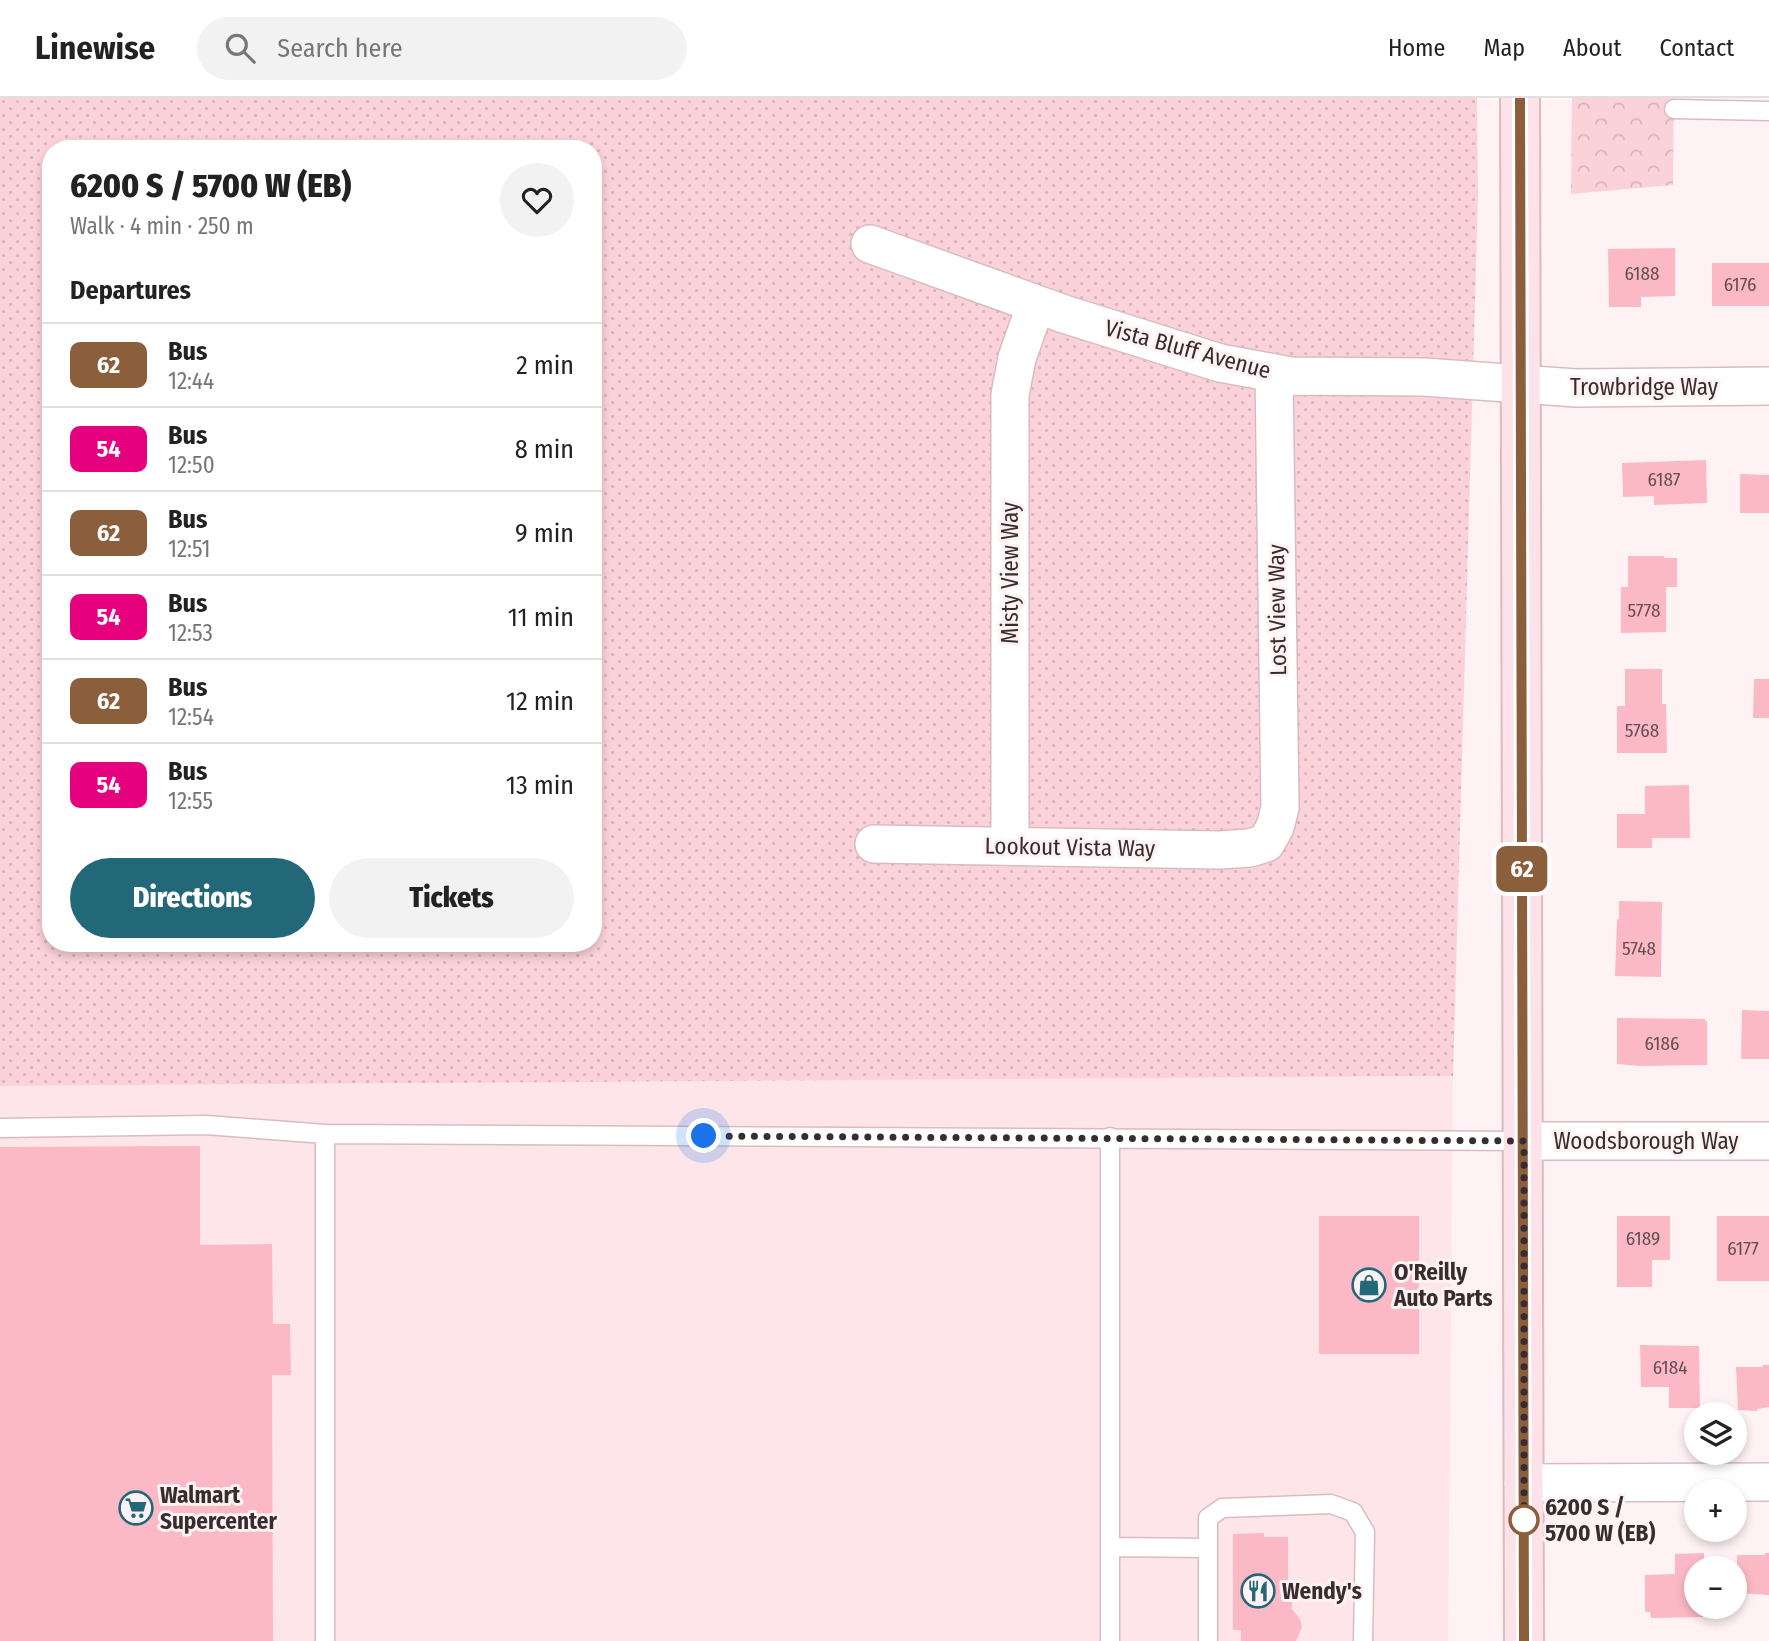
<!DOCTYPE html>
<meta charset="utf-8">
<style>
body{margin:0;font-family:"Fira Sans Condensed",sans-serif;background:#f2f2f2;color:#222;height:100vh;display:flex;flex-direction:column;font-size:26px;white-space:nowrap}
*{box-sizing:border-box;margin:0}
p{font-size:23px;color:#767676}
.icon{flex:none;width:38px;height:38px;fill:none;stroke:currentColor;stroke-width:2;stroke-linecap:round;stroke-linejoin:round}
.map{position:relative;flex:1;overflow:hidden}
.panel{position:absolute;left:42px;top:42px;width:560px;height:812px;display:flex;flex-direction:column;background:#fff;border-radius:28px;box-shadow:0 4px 10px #0003}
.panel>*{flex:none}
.badge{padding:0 14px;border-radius:10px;font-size:24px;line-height:46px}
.buttons{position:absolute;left:1684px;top:1304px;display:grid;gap:14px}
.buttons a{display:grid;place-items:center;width:63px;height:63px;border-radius:50%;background:#fff;box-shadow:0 4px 10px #0003;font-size:35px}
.you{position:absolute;width:35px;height:35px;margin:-18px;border:5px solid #fff;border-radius:50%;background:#1a73e8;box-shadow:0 0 0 10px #1a73e833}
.map>.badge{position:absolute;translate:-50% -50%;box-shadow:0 0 0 4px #fff}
h2{padding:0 28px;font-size:26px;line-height:63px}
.round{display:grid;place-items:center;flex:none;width:74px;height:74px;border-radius:37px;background:#f2f2f2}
.headline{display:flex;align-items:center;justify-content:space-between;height:119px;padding:0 28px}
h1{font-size:33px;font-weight:800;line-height:52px}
.cta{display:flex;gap:14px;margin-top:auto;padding:14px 28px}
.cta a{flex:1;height:80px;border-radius:42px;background:#226878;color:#fff;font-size:28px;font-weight:800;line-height:80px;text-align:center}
.cta a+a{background:#f2f2f2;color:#222}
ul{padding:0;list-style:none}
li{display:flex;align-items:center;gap:21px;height:84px;padding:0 28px;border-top:2px solid #e0e0e0}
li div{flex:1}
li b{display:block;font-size:26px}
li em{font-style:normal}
li .badge{min-width:77px;font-weight:700;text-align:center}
header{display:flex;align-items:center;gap:42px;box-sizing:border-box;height:98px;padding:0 35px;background:#fff;border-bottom:2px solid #e0e0e0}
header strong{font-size:33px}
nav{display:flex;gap:38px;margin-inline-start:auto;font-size:24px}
.search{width:490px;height:63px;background:#f2f2f2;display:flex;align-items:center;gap:18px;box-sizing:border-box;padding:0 24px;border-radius:38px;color:#767676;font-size:26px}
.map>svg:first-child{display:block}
</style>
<header>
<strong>Linewise</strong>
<div class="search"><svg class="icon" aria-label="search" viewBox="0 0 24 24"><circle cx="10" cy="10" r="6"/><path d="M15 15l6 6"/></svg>Search here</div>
<nav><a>Home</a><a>Map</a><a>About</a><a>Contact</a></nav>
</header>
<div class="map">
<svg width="1769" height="1543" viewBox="0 0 1769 1543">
<defs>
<pattern id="grass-dots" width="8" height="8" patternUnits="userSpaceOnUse" patternTransform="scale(1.75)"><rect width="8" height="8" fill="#fcd2da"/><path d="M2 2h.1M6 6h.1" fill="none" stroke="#d9b4bb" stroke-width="1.8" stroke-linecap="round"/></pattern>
<pattern id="forest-crowns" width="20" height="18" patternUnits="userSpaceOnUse" patternTransform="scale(1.75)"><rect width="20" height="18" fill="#fcd2da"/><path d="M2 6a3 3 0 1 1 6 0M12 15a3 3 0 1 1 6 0" fill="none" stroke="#d9b4bb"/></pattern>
</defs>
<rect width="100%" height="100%" fill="#fff2f4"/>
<path fill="#fde5ea" d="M1453,978L1448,1543H0V988Z"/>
<path fill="url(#grass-dots)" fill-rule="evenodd" d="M0,0H1477L1478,99L1453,978L0,988ZM51,51H593V845H51Z"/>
<path fill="url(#forest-crowns)" d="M1572,0H1674L1673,87L1571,96Z"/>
<path fill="#fbb9c6" d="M1675,150V198L1641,199V209H1609L1608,151Z
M1712,165H1769V208H1712Z
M1706,362L1707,405L1654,407V398L1623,399L1622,365Z
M1740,376L1769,377V415H1740Z
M1628,458H1664V460H1677V489H1666V534L1621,535V489H1628Z
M1625,571H1662V606H1666L1667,655H1617V608H1625Z
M1754,581H1769V620H1753Z
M1689,687L1690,740H1652V750H1617V716H1645V688Z
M1619,803L1662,804L1661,879L1615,878L1617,821H1619Z
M1742,912L1769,913V961H1741Z
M1617,920L1705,921V923H1707V967L1640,968L1617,966Z
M200,1048V1147L272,1146L273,1226H290L291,1277H272L273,1543H0V1049Z
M1319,1118H1419V1256H1319Z
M1617,1118H1670V1162H1652V1189H1617Z
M1717,1118H1769V1183H1717Z
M1640,1247L1699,1248L1700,1310H1669V1289H1641Z
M1763,1267H1769V1309L1757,1311V1313L1738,1312L1736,1269H1763Z
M1264,1435V1439H1288V1483H1284V1502H1292V1511L1300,1521L1302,1529L1296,1543H1241V1532H1233V1436Z
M1704,1455V1470H1696V1508H1705V1519L1651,1520L1650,1514H1645V1477L1675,1476V1456Z
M1765,1455H1769V1497L1737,1495V1457H1765Z"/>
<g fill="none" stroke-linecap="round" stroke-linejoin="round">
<defs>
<path id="service" d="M1674,11L1769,13
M0,1030L206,1027L325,1036L1523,1043
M325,1036V1543
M1110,1039V1543
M1110,1449L1208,1450
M1208,1543V1420L1222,1410L1331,1406L1353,1414L1365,1434L1363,1543"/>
<path id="minor" d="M870,146L1064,216L1220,265L1291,278L1424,279L1576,290L1769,288
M874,746L1220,752L1250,750L1266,745L1275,729L1280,710L1274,275
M1010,748V297L1017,260L1036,206
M1523,1043H1769
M1523,1385L1769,1384"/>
<path id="secondary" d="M1520,0L1524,1543"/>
</defs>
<use href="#service" stroke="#d9bcc1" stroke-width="21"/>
<use href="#minor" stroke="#d9bcc1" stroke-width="40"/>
<use href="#secondary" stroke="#d9bcc1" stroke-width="42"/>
<use href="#service" stroke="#fff" stroke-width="18"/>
<use href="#minor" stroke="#fff" stroke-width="37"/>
<use href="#secondary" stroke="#fde3e9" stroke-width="38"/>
</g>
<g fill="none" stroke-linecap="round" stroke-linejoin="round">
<defs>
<path id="line" d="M1520,0L1524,1543"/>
</defs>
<use href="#line" stroke="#fff" stroke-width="16"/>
<use href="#line" stroke="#8b5e3c" stroke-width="10"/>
<path stroke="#372c2e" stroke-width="7" stroke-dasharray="0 12.6" d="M704,1038L1524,1043V1424V1422"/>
</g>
<defs>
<symbol id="shop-ring" viewBox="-11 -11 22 22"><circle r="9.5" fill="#fff2f4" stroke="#226878" stroke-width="1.5"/><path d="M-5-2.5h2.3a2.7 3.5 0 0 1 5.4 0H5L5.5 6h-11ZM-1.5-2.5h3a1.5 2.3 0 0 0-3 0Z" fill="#226878"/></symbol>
<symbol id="supermarket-ring" viewBox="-11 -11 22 22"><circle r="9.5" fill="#fff2f4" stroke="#226878" stroke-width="1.5"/><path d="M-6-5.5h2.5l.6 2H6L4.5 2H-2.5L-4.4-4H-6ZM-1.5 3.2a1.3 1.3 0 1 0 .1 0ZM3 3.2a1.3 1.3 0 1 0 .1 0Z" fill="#226878"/></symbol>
<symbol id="restaurant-ring" viewBox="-11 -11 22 22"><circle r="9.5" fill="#fff2f4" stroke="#226878" stroke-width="1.5"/><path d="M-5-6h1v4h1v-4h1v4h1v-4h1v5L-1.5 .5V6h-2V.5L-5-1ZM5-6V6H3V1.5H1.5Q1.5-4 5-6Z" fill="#226878"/></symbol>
</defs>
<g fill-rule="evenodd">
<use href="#shop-ring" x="1350" y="1168" width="38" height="38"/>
<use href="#supermarket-ring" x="117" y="1391" width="38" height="38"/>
<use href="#restaurant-ring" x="1239" y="1474" width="38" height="38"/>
</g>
<circle fill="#fff" stroke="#8b5e3c" stroke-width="3.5" cx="1524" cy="1422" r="14"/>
<g text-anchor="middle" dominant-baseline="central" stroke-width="6" stroke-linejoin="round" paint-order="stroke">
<g font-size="19" fill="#684f54">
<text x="1642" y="175">6188</text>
<text x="1740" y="186">6176</text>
<text x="1664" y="381">6187</text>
<text x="1644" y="512">5778</text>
<text x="1642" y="632">5768</text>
<text x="1639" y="850">5748</text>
<text x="1662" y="945">6186</text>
<text x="1643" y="1140">6189</text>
<text x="1743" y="1150">6177</text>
<text x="1670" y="1269">6184</text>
</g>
<g font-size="23" fill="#372c2e" stroke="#fff2f4">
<text transform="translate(1188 251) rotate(15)">Vista Bluff Avenue</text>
<text x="1644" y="289">Trowbridge Way</text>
<text transform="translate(1010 475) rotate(-90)">Misty View Way</text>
<text transform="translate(1277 512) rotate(-91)">Lost View Way</text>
<text transform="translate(1070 749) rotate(1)">Lookout Vista Way</text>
<text x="1646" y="1043">Woodsborough Way</text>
</g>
<g font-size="23" font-weight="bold" fill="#372c2e" stroke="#fff2f4" text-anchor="start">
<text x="1394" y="1174">O'Reilly<tspan x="1394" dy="26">Auto Parts</tspan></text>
<text x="160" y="1397">Walmart<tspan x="160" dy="26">Supercenter</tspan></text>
<text x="1282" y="1493">Wendy's</text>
</g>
<g font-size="23" font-weight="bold" fill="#372c2e" stroke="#fff2f4" text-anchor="start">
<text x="1545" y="1409">6200 S /<tspan x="1545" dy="26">5700 W (EB)</tspan></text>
</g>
</g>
</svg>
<div class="buttons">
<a><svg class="icon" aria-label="layers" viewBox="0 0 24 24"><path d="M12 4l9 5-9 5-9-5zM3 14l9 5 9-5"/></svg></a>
<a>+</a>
<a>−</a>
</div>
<div class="you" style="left:704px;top:1038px"></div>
<b class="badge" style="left:1522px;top:771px;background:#8b5e3c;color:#fff">62</b>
<section class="panel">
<div class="headline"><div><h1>6200 S / 5700 W (EB)</h1><p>Walk · 4 min · 250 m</p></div><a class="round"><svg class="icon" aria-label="heart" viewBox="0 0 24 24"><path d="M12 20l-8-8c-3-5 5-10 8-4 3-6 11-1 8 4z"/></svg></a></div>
<h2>Departures</h2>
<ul>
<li><span class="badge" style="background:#8b5e3c;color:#fff">62</span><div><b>Bus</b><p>12:44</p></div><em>2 min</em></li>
<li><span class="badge" style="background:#e6007e;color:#fff">54</span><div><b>Bus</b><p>12:50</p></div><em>8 min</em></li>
<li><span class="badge" style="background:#8b5e3c;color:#fff">62</span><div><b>Bus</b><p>12:51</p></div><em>9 min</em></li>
<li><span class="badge" style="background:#e6007e;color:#fff">54</span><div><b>Bus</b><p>12:53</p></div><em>11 min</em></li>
<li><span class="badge" style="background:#8b5e3c;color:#fff">62</span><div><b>Bus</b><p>12:54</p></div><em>12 min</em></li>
<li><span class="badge" style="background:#e6007e;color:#fff">54</span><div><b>Bus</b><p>12:55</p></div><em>13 min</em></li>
</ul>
<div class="cta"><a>Directions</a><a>Tickets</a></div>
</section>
</div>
